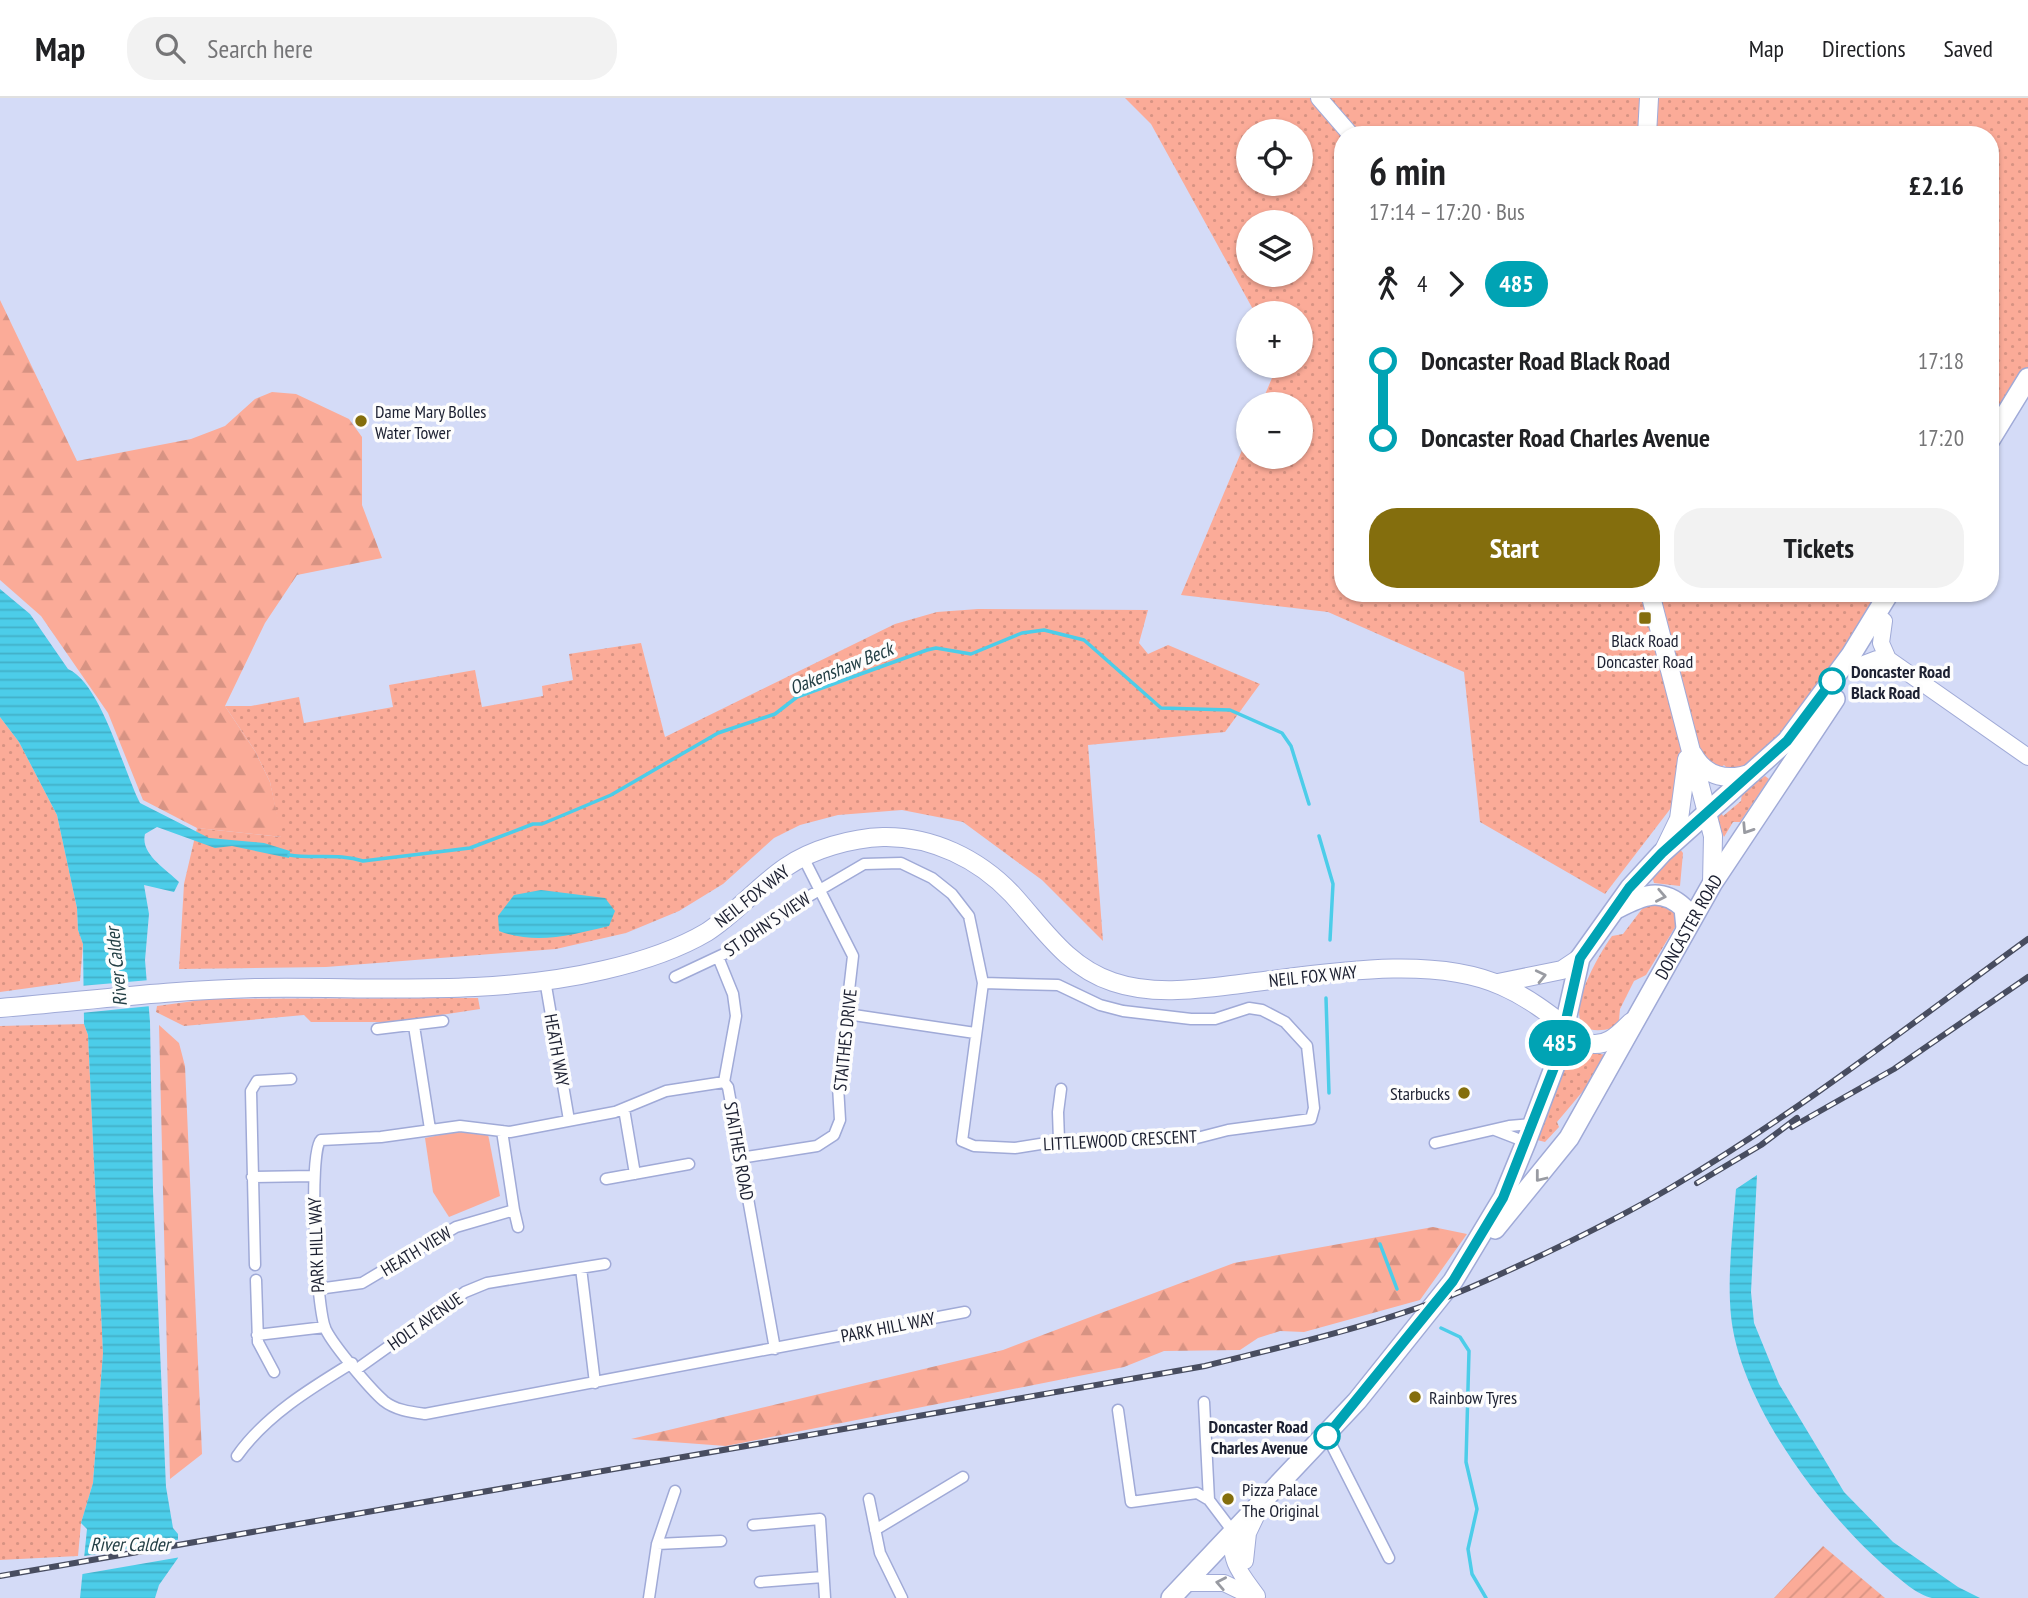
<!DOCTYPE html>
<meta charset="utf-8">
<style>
body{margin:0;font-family:"PT Sans Narrow",sans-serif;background:#f2f2f2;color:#202124;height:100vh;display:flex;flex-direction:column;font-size:26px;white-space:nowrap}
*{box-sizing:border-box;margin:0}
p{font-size:23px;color:#757577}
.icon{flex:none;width:38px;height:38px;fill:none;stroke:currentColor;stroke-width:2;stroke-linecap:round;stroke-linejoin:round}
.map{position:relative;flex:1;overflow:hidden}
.details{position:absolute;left:1334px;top:28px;width:665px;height:476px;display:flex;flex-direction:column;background:#fff;border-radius:28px;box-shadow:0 2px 5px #0004}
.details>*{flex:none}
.badge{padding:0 14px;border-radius:23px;font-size:24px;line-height:46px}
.tools{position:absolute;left:1236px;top:21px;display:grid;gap:14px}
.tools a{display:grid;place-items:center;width:77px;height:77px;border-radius:50%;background:#fff;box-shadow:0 2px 5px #0004;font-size:35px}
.map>.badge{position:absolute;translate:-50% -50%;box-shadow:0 0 0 4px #fff}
.legs{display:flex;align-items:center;gap:10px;height:77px;padding:0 35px;font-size:23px}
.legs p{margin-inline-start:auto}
.summary{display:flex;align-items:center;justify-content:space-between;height:119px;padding:0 35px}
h1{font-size:38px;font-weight:700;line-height:52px}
.cta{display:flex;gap:14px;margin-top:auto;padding:14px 35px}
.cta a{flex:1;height:80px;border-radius:28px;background:#846e0d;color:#fff;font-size:28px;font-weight:700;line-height:80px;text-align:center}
.cta a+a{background:#f2f2f2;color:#202124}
ul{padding:0 35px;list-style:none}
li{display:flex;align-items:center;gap:24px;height:77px;font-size:26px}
li i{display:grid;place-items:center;width:10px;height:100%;margin:0 9px;background:currentColor}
li i::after{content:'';width:18px;height:18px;margin:-9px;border:5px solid;border-radius:50%;background:#fff}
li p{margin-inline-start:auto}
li:first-child i{background:linear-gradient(#0000 50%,currentColor 0)}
li:last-child i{background:linear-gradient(currentColor 50%,#0000 0)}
header{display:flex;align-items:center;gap:42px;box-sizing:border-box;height:98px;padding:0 35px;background:#fff;border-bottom:2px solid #e0e0e0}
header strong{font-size:33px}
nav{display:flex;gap:38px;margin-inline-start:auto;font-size:24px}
.search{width:490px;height:63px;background:#f2f2f2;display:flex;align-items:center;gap:18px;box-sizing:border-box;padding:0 24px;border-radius:28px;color:#757577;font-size:26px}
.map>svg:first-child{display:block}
</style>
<header>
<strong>Map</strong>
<div class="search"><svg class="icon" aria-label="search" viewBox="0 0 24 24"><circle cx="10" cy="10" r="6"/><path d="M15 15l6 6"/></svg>Search here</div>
<nav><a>Map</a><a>Directions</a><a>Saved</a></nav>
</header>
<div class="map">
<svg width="2028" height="1500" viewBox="0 0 2028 1500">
<defs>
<pattern id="grass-dots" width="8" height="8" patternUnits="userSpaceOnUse" patternTransform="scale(1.75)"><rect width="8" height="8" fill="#fbab98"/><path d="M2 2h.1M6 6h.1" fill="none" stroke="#d79383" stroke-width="1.8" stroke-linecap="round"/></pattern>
<pattern id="forest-firs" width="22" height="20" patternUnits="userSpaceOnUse" patternTransform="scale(1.75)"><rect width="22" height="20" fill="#fbab98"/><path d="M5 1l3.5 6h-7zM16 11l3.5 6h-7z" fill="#d79383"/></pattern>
<pattern id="garden-furrows" width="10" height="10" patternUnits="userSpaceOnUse" patternTransform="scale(1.75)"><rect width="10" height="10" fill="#fbab98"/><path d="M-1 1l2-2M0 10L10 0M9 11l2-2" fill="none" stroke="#d79383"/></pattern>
<pattern id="water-rules" width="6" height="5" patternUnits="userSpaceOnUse" patternTransform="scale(1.75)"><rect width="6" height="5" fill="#4ccde9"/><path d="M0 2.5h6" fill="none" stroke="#42b0c8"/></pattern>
</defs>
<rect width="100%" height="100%" fill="#d4dbf7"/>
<path fill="url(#grass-dots)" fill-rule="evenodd" d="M1125,0H2028V281L1990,342V37H1342V495H1889L1753,675L1729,672L1724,667L1674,706L1605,796L1480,724L1464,574L1328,514L1181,497L1248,338V359H1300V306H1261L1277,268H1300V215H1255L1151,26ZM1248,33H1300V86H1248ZM1248,124H1300V177H1248Z
M978,511L1148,512L1139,545L1148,556L1168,547L1260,586L1225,634L1088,647L1103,843L1042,782L963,724L902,712L838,717L800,727L774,740L723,786L679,813L626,835L556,851L326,869L179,871L184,786L197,730L281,739L270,684L255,653L225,608H251L299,599L304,625L393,609L389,587L475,572L482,609L543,598L542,588L573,582L569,556L641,545L665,639L895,526L937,514Z
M0,619L19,644L57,717L77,810L78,832L83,846L80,883L0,894Z
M1765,678L1769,681L1740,724H1733L1724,739L1713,715L1720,712L1723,718L1741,703L1742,695Z
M1679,750L1683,755L1680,788L1654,785L1652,778Z
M1648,803L1672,804L1680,821L1646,877L1634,883L1620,911L1619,922L1613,930C1546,947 1596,860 1612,838L1623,836Z
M478,900L480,911L395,924H311L304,917L184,928L156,914L157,908L209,901Z
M84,926L88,937L103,1255L93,1385L81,1425L78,1458L0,1462V928Z
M1572,951L1606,957L1605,967L1557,1024L1559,1029L1545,1044L1537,1042Z"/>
<path fill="url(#forest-firs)" d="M0,202L77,363L191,341L225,328L255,301L272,294L296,296L349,321L362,339V407L382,460L297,477L265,525L225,608L255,653L270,684L282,739L197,730L143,702L108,615L41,518L0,482Z
M159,927L179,945L185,968L202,1356L170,1381Z
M1433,1129L1467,1136L1420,1202L1304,1234L1280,1233L1258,1240L1240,1252L1164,1253L1124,1269L726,1348L631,1341L1003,1252L1234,1165Z"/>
<path fill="#fbab98" d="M465,1032L488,1036L500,1098L449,1119L433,1094L425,1040Z"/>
<path fill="url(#garden-furrows)" d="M1823,1448L1885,1500H1774Z"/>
<path fill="url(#water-rules)" d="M0,491L30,516L68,571C101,585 123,672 140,705L209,740L264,745L290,753L289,760L232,748L215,750L157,729L145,736C140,756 166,771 179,784L174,794L144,787L149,816L145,862L150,924L153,1093L166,1389L173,1430L178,1436V1460L159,1487L155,1500H80L87,1431L81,1425L93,1385L103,1255L88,937L84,926L83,846L78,832L77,810L57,717L19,644L0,619Z
M541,792L605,800L615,813L609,828C571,837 537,847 499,833L498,818L514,797Z
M1757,1077L1751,1194L1754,1225L1779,1286L1844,1394L1893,1444L1958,1489L1980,1500C1965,1500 1947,1500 1932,1500C1917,1497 1900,1481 1888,1471C1823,1415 1740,1306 1731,1218C1727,1177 1733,1132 1736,1091Z"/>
<path fill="#d4dbf7" d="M150,882L151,908L81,915L80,888Z
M182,1441L181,1459L77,1477L79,1459Z"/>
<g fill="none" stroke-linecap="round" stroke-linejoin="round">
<path stroke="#4ccde9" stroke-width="3.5" d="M1319,738L1333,786L1330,842
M289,757C314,761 339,755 363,763L470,750L533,726H542L611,697L718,635L775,616L797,599L927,552L936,550L971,556L1022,535L1044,532L1084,542L1161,610L1230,612L1282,635L1291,648L1309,706
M1326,900L1329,995
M1380,1146L1397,1191
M1441,1230L1460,1239L1469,1253L1466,1364L1477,1411L1468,1451L1472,1476L1486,1500"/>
<defs>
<path id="street" d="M718,859L733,896L736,918L724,984L728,989L775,1251
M675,879L724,856L782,814L864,766L901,765L932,780L952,796L969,818L983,885L962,1043L974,1048L1015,1050L1059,1043L1166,1037L1197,1040L1228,1032L1311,1021L1314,1010L1307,948L1285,924L1262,912L1249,910L1215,921H1191L1123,913L1100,907L1058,887L983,885
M545,882L569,1022
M847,916L975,935
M414,928L430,1031
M377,931L443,923
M724,984L666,993L615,1014L510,1034L460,1028L381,1039L321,1042C308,1053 316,1213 326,1232C334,1248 370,1291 384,1303C395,1312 411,1314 425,1316L965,1214
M624,1011L635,1076
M1495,1032L1526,1044
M1059,1043L1058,1014L1061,991
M1435,1045L1509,1028L1533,1026
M740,1060L817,1048L834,1037L840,1022L838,988L853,858L803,759
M252,1079L314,1078
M606,1081L689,1066
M514,1112L518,1129
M255,1167L251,993L257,983L291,981
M581,1170L595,1285
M256,1182L258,1244L274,1274
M318,1191L362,1185L456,1129L514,1112L502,1033
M257,1237L325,1229
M357,1271L465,1194L487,1185L605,1166
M1204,1304L1209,1402L1234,1435
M1118,1312L1131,1404L1197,1395L1209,1402
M1327,1338L1389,1460
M237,1358C265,1318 311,1290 352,1265
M869,1401L880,1455L902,1500
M753,1427L820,1421L825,1500
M875,1432L963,1379
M657,1446L721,1443
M760,1484L823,1479
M649,1500L657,1446L675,1393"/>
<path id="secondary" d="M1319,0L1351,37
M1884,523L1881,545L1888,561L2028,659
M1856,569L1877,561H1888
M1234,1435C1227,1462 1242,1477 1257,1498
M1245,1463L1248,1435L1258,1414
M1185,1485H1224L1255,1500"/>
<path id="primary" d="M1647,37L1649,0
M1650,495L1713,738L1712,786
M1693,656C1706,680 1729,683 1752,675
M1664,752L1679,721L1687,661
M1498,885L1562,872L1580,860
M0,910C85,903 170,892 255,890C371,888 490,899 604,872C639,864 675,853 707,834C736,815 758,788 786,769C812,751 852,740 883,739C932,738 979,761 1012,796C1043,830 1067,869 1113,884C1154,898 1199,891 1240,886C1317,877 1430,855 1502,888C1534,902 1559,924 1587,945C1606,950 1618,937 1631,924"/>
<g id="highway">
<path d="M1990,342L2028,280"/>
<path d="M1618,810C1643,797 1661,789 1684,810L1686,830"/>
<path id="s1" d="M1495,1131L1569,1040L1712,786L1835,601"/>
<path d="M1171,1500L1357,1303L1453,1183L1503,1100L1526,1044L1557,962L1580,860L1630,790L1662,755L1787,643L1851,557L1889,495"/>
</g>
</defs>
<use href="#street" stroke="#a0aad7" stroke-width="13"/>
<use href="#secondary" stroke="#a0aad7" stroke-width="18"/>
<use href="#primary" stroke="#a0aad7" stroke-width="20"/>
<use href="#highway" stroke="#a0aad7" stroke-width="22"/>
<use href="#street" stroke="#fff" stroke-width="10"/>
<use href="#secondary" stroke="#fff" stroke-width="16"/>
<use href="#primary" stroke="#fff" stroke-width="18"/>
<use href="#highway" stroke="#fff" stroke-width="19"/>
<defs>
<path id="rail" d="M1792,1029L1894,971L2028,879
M1697,1085L1761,1047L1797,1020
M0,1478L1205,1268C1293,1246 1385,1226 1469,1190C1538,1160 1607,1127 1672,1089C1797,1015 1911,926 2028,841"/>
</defs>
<use href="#rail" stroke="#484d60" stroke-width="6"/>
<use href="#rail" stroke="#fdfdfd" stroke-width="3.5" stroke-dasharray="10" stroke-linecap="butt"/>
</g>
<defs><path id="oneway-chevron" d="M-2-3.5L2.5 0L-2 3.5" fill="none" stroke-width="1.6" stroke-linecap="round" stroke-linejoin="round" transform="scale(1.75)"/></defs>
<g stroke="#999ba2">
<use href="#oneway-chevron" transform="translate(1747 731) rotate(123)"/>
<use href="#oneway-chevron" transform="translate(1661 798) rotate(11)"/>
<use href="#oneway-chevron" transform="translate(1541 878) rotate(-13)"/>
<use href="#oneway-chevron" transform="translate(1540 1079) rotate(128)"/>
<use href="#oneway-chevron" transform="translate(1221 1485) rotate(-169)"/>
</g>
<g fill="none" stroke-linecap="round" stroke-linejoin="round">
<defs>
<path id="line-1" d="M1327,1338L1453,1183L1503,1100L1557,962L1580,860L1629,790L1662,755L1787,643L1832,583"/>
</defs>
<use href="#line-1" stroke="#fff" stroke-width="16"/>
<use href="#line-1" stroke="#00a3b4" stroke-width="10"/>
</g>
<g fill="#846e0d" stroke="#fdfdfd" stroke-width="2.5">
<circle cx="361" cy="323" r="7"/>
<rect x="1638" y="513" width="14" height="14" rx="3.5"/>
<circle cx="1464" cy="995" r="7"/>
<circle cx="1415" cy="1299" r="7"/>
<circle cx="1228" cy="1401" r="7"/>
</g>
<g fill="#fff" stroke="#00a3b4" stroke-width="3.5">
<circle cx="1832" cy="583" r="12"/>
<circle cx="1327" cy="1338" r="12"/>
</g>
<g text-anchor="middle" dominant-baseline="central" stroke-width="7" stroke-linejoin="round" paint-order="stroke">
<g font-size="18" fill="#1c2031" stroke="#fdfdfd" text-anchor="start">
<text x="375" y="313">Dame Mary Bolles<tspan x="375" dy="21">Water Tower</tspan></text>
<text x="1645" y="542" text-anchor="middle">Black Road<tspan x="1645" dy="21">Doncaster Road</tspan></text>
<text x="1450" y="995" text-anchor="end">Starbucks</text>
<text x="1429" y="1299">Rainbow Tyres</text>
<text x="1242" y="1391">Pizza Palace<tspan x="1242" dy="21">The Original</tspan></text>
</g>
<g font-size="18" font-weight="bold" fill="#1c2031" stroke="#fdfdfd" text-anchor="start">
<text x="1851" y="573">Doncaster Road<tspan x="1851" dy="21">Black Road</tspan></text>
<text x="1308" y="1328" text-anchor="end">Doncaster Road<tspan x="1308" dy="21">Charles Avenue</tspan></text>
</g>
<g font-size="18" fill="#1c2031" stroke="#fdfdfd">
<text transform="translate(752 798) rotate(-38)">NEIL FOX WAY</text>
<text transform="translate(767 826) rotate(-34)">ST JOHN'S VIEW</text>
<text stroke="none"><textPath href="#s1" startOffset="360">DONCASTER ROAD</textPath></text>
<text transform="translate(1313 878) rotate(-6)">NEIL FOX WAY</text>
<text transform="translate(845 942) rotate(-84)">STAITHES DRIVE</text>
<text transform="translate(557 952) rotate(80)">HEATH WAY</text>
<text transform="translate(1120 1042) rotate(-3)">LITTLEWOOD CRESCENT</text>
<text transform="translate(739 1053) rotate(80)">STAITHES ROAD</text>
<text transform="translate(316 1147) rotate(-92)">PARK HILL WAY</text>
<text transform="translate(416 1153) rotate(-31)">HEATH VIEW</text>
<text transform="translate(425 1223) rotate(-35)">HOLT AVENUE</text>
<text transform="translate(888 1229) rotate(-11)">PARK HILL WAY</text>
</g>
<g font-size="19" font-style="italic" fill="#223e44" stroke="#fdfdfd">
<text transform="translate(841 570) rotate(-22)">Oakenshaw Beck</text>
<text transform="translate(116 869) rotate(-96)">River Calder</text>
<text x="130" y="1446">River Calder</text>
</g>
</g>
</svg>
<div class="tools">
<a><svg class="icon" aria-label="locate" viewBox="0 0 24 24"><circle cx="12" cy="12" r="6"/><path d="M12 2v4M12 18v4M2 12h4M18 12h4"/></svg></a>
<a><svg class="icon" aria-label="layers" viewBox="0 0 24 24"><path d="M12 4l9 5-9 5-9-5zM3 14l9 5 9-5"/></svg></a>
<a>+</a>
<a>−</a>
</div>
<b class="badge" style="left:1560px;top:945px;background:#00a3b4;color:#fff">485</b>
<section class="details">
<div class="summary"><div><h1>6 min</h1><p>17:14 – 17:20 · Bus</p></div><b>£2.16</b></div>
<div class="legs"><svg class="icon" aria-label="walk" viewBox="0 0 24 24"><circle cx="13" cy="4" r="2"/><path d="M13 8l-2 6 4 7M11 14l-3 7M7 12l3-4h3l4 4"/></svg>4<svg class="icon" aria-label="forward" viewBox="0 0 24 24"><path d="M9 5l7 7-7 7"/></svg><b class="badge" style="background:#00a3b4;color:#fff">485</b></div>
<ul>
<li><i style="color:#00a3b4"></i><b>Doncaster Road Black Road</b><p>17:18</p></li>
<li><i style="color:#00a3b4"></i><b>Doncaster Road Charles Avenue</b><p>17:20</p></li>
</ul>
<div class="cta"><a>Start</a><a>Tickets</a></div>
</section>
</div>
